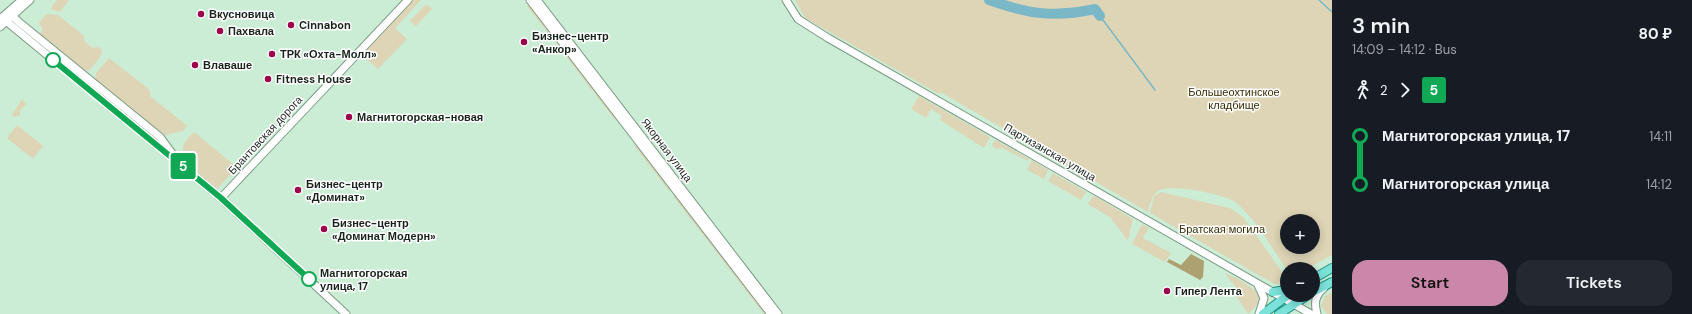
<!DOCTYPE html>
<meta charset="utf-8">
<style>
body{margin:0;font-family:"DM Sans",sans-serif;background:#242831;color:#f1f3f6;height:100vh;display:flex;flex-direction:column;font-size:15px;white-space:nowrap}
*{box-sizing:border-box;margin:0}
p{font-size:13px;color:#9ea1a6}
.icon{flex:none;width:22px;height:22px;fill:none;stroke:currentColor;stroke-width:2;stroke-linecap:round;stroke-linejoin:round}
.map{position:relative;flex:1;overflow:hidden}
.sheet{display:flex;flex-direction:column;background:#171b24;width:360px}
.sheet>*{flex:none}
.badge{padding:0 8px;border-radius:3px;font-size:14px;line-height:26px}
.buttons{position:absolute;left:1280px;top:214px;display:grid;gap:8px}
.buttons a{display:grid;place-items:center;width:40px;height:40px;border-radius:50%;background:#171b24;box-shadow:0 2px 10px #0003;font-size:20px}
.map>.badge{position:absolute;translate:-50% -50%;box-shadow:0 0 0 2px #fff}
.legs{display:flex;align-items:center;gap:6px;height:44px;padding:0 20px;font-size:13px}
.legs p{margin-inline-start:auto}
.summary{display:flex;align-items:center;justify-content:space-between;height:68px;padding:0 20px}
h1{font-size:22px;font-weight:600;line-height:30px}
.cta{display:flex;gap:8px;margin-top:auto;padding:8px 20px}
.cta a{flex:1;height:46px;border-radius:16px;background:#cb87a9;color:#111;font-size:16px;font-weight:600;line-height:46px;text-align:center}
.cta a+a{background:#242831;color:#f1f3f6}
ul{padding:0 20px;list-style:none}
li{display:flex;align-items:center;gap:14px;height:48px;font-size:15px}
li i{display:grid;place-items:center;width:6px;height:100%;margin:0 5px;background:currentColor}
li i::after{content:'';width:10px;height:10px;margin:-5px;border:3px solid;border-radius:50%;background:#171b24}
li p{margin-inline-start:auto}
li:first-child i{background:linear-gradient(#0000 50%,currentColor 0)}
li:last-child i{background:linear-gradient(currentColor 50%,#0000 0)}
main{display:flex;flex:1;min-height:0}
.map>svg:first-child{display:block}
</style>
<main>
<div class="map">
<svg width="1332" height="314" viewBox="0 0 1332 314">
<rect width="100%" height="100%" fill="#cbedd5"/>
<path fill="#ded5b6" fill-rule="evenodd" d="M57,0H69L60,12L50,9Z
M413,0H421L395,28L407,39L378,69L364,57V51Z
M795,0H1332V255L1306,269L1287,270C1271,247 1257,220 1235,202C1225,194 1169,183 1158,191C1151,196 1150,204 1148,212L940,92L939,94L805,18ZM1287,221H1313V247H1287Z
M426,4L432,9L416,26L410,21Z
M529,4L560,44L558,46L527,6Z
M46,14L58,15L84,36V41L93,48L98,47L102,50L101,56L89,71L83,70L39,34L43,30L39,23Z
M19,26L162,143L161,144L18,27Z
M563,48L617,119L615,120L561,50Z
M109,58L150,90V96L186,125L189,122L183,131L165,135L160,133L95,81L96,73Z
M919,96L990,137L984,148L940,120L942,116L931,109L926,118L911,109Z
M22,99L26,104L20,111V115L14,117L12,115Z
M17,125L43,146L33,159L7,138Z
M271,128L270,134L217,189C207,180 178,163 183,147C184,142 190,136 194,132L233,164L241,163L269,134Z
M996,140L1029,159L1028,161L1002,148L997,149L993,147L992,144Z
M637,145L671,189L669,191L635,147Z
M1032,160L1048,170L1044,179L1027,170Z
M1053,173L1086,192L1081,200L1048,181Z
M1161,192L1230,208L1244,218L1287,279L1277,284H1274L1150,213L1154,196Z
M675,194L767,314H764L673,196Z
M1095,196L1133,219L1128,241L1111,218L1088,204L1092,197Z
M1142,224L1149,228L1143,238L1171,253L1165,262L1132,244Z
M1225,273C1237,279 1260,288 1260,302L1248,314L1236,296L1239,292C1234,284 1230,281 1225,273Z
M1332,292V314H1327L1321,306L1325,296Z"/>
<path fill="#aea171" d="M1191,254L1204,261L1203,277L1200,280L1167,262L1169,259L1181,265Z"/>
<g fill="none" stroke-linecap="round" stroke-linejoin="round">
<path stroke="#7ab7c7" stroke-width="1.5" d="M1319,0L1332,12
M1103,20L1155,90"/>
<path stroke="#7ab7c7" stroke-width="10" d="M989,0C1029,14 1053,18 1095,9L1100,16"/>
<defs>
<path id="minor" d="M530,0L771,314
M537,0L778,314
M786,0L798,19L828,38L1311,314
M6,15V21L221,198L346,314
M6,15L12,16L20,23L160,137L174,156
M0,19L22,0
M0,27L30,0
M221,198L408,0
M1258,285L1264,298L1259,314
M1317,314C1314,302 1315,296 1324,288"/>
<path id="major" d="M1313,279L1332,268
M1273,292L1287,290
M1313,292L1332,282
M1263,314L1288,295
M1279,314L1308,295"/>
</defs>
<use href="#minor" stroke="#7b9a84" stroke-width="9"/>
<use href="#major" stroke="#1f9286" stroke-width="10"/>
<use href="#minor" stroke="#fff" stroke-width="7"/>
<use href="#major" stroke="#7be2d9" stroke-width="8"/>
</g>
<g fill="none" stroke-linecap="round" stroke-linejoin="round">
<defs>
<path id="line-1" d="M53,60L221,198L309,279"/>
</defs>
<use href="#line-1" stroke="#fff" stroke-width="9"/>
<use href="#line-1" stroke="#10a855" stroke-width="6"/>
</g>
<g fill="#9d024a" stroke="#fff" stroke-width="1.5">
<circle cx="201" cy="14" r="4"/>
<circle cx="291" cy="25" r="4"/>
<circle cx="220" cy="31" r="4"/>
<circle cx="524" cy="42" r="4"/>
<circle cx="272" cy="54" r="4"/>
<circle cx="195" cy="65" r="4"/>
<circle cx="268" cy="79" r="4"/>
<circle cx="349" cy="117" r="4"/>
<circle cx="298" cy="190" r="4"/>
<circle cx="324" cy="229" r="4"/>
<circle cx="1167" cy="291" r="4"/>
</g>
<g fill="#fff" stroke="#10a855" stroke-width="2">
<circle cx="53" cy="60" r="7"/>
<circle cx="309" cy="279" r="7"/>
</g>
<g text-anchor="middle" dominant-baseline="central" stroke-width="3" stroke-linejoin="round" paint-order="stroke">
<g font-size="11" font-weight="bold" fill="#17231b" stroke="#fff" text-anchor="start">
<text x="209" y="14">Вкусновица</text>
<text x="299" y="25">Cinnabon</text>
<text x="228" y="31">Пахвала</text>
<text x="532" y="36">Бизнес-центр<tspan x="532" dy="13">«Анкор»</tspan></text>
<text x="280" y="54">ТРК «Охта-Молл»</text>
<text x="203" y="65">Влаваше</text>
<text x="276" y="79">Fitness House</text>
<text x="357" y="117">Магнитогорская-новая</text>
<text x="306" y="184">Бизнес-центр<tspan x="306" dy="13">«Доминат»</tspan></text>
<text x="332" y="223">Бизнес-центр<tspan x="332" dy="13">«Доминат Модерн»</tspan></text>
<text x="1175" y="291">Гипер Лента</text>
</g>
<g font-size="11" fill="#382e04" stroke="#fff">
<text x="1234" y="92">Большеохтинское<tspan x="1234" dy="13">кладбище</tspan></text>
<text x="1222" y="229">Братская могила</text>
</g>
<g font-size="11" fill="#17231b" stroke="#fff">
<text transform="translate(265 135) rotate(-47)">Брантовская дорога</text>
<text transform="translate(667 150) rotate(53)">Якорная улица</text>
<text transform="translate(1050 152) rotate(30)">Партизанская улица</text>
</g>
<g font-size="11" font-weight="bold" fill="#17231b" stroke="#fff" text-anchor="start">
<text x="320" y="273">Магнитогорская<tspan x="320" dy="13">улица, 17</tspan></text>
</g>
</g>
</svg>
<div class="buttons">
<a>+</a>
<a>−</a>
</div>
<b class="badge" style="left:183px;top:166px;background:#10a855;color:#fff">5</b>
</div>
<section class="sheet">
<div class="summary"><div><h1>3 min</h1><p>14:09 – 14:12 · Bus</p></div><b>80 ₽</b></div>
<div class="legs"><svg class="icon" aria-label="walk" viewBox="0 0 24 24"><circle cx="13" cy="4" r="2"/><path d="M13 8l-2 6 4 7M11 14l-3 7M7 12l3-4h3l4 4"/></svg>2<svg class="icon" aria-label="forward" viewBox="0 0 24 24"><path d="M9 5l7 7-7 7"/></svg><b class="badge" style="background:#10a855;color:#fff">5</b></div>
<ul>
<li><i style="color:#10a855"></i><b>Магнитогорская улица, 17</b><p>14:11</p></li>
<li><i style="color:#10a855"></i><b>Магнитогорская улица</b><p>14:12</p></li>
</ul>
<div class="cta"><a>Start</a><a>Tickets</a></div>
</section>
</main>
